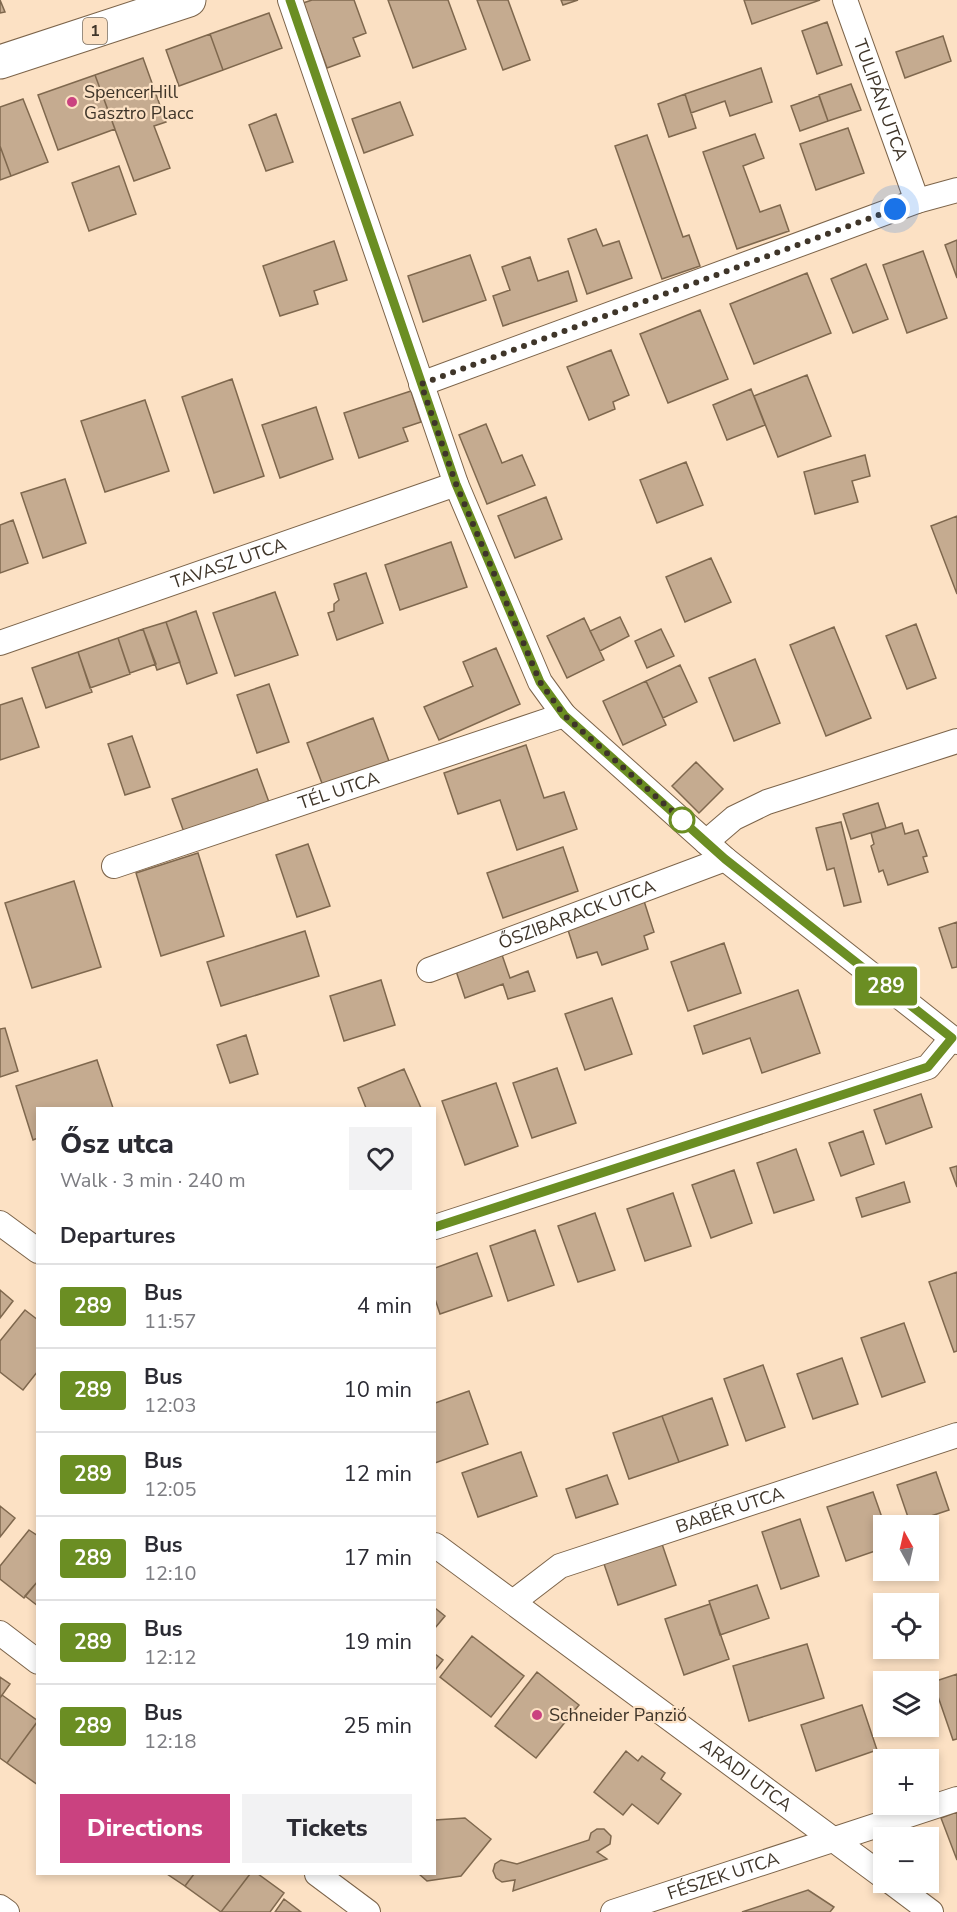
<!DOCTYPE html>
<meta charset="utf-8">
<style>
body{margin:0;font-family:"Nunito Sans",sans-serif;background:#f2f2f3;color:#2b2b33;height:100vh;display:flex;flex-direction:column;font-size:22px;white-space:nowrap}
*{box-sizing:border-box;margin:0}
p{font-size:20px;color:#7c7c81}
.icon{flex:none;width:33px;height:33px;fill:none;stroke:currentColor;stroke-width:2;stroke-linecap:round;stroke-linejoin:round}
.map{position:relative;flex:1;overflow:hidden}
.panel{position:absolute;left:36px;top:1107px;width:400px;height:768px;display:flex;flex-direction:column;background:#fff;border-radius:0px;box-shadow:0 3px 9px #0003}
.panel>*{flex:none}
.badge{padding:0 12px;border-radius:4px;font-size:21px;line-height:39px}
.needle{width:39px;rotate:352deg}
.controls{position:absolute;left:873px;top:1515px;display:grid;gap:12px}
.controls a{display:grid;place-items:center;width:66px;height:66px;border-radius:0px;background:#fff;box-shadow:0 3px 9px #0003;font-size:30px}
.you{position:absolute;width:30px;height:30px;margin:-15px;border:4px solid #fff;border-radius:50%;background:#1a73e8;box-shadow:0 0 0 9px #1a73e833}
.map>.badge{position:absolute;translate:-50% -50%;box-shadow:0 0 0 3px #fff}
h2{padding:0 24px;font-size:22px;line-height:54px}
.round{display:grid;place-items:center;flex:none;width:63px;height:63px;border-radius:0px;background:#f2f2f3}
.summary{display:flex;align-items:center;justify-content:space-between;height:102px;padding:0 24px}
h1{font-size:28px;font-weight:800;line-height:45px}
.action{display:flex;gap:12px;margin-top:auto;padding:12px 24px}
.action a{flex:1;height:69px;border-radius:0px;background:#ca4280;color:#fff;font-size:24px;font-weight:800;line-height:69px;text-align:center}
.action a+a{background:#f2f2f3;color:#2b2b33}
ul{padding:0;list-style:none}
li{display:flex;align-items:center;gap:18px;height:84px;padding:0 24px;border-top:2px solid #e1e1e2}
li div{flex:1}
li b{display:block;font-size:22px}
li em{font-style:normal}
li .badge{min-width:66px;font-weight:700;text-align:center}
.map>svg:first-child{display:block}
</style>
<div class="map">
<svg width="957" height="1912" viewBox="0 0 957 1912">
<rect width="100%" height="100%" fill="#fce1c4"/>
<path fill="#c5ab90" stroke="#7f684e" stroke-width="1.5" d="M0,0L5,12L0,13Z
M312,0H354L366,33L353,38L360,56L327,68L303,3Z
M388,0H448L466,49L413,68Z
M477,0H508L530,60L503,70Z
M561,0H578L563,5Z
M744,0H820L752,24Z
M269,13L282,48L223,70L210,34Z
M827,22L842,65L817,74L802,31Z
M210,34L223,70L179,86L166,50Z
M943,36L951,61L905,78L896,52Z
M143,58L166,122L154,126L170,168L134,181L95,75Z
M761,68L772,102L730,116L725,101L691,113L685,94Z
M95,75L115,129L58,150L38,95Z
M851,84L861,110L828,121L819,95Z
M685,94L696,128L669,137L658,104Z
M819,96L828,121L800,131L791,106Z
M23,99L48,162L11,176L0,146V107Z
M400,102L413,135L364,153L352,119Z
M276,114L293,162L266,171L249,125Z
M848,128L864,173L816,190L800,144Z
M755,134L764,158L743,166L760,212L780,205L789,231L737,249L703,152Z
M647,135L683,237L689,235L700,266L662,279L615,146Z
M0,146L11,176L0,180Z
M119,166L136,214L89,231L72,183Z
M596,229L603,246L619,241L632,278L587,294L568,239Z
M957,240V278L945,245Z
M334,241L347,280L314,291L318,304L280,316L263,266Z
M923,251L947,318L907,333L883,265Z
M470,255L486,300L423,322L408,276Z
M530,257L538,281L568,271L577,301L503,326L493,296L510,290L502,267Z
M866,264L888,319L853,333L831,279Z
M807,273L831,333L754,364L730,304Z
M700,310L728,379L668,403L640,334Z
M611,350L629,395L613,402L615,409L589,420L567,367Z
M807,375L831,436L778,457L754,396Z
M232,379L264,476L214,493L182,397Z
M751,389L765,425L727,440L713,405Z
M411,391L421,422L403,428L408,441L359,458L344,413Z
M145,400L169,471L105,492L81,421Z
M316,407L333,459L280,478L262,425Z
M486,424L502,463L522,455L535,485L487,504L459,435Z
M865,455L870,476L852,481L858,502L815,514L804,472Z
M686,462L703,505L657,523L640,480Z
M65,479L86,543L43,558L21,493Z
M546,497L562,539L515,558L498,516Z
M957,516V594L931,526Z
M13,520L28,563L0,573V525Z
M451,542L467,587L400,610L385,565Z
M711,558L731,602L685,622L666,577Z
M366,573L383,623L337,640L328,613L334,611V604L339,600L334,584Z
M275,592L298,655L235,676L213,613Z
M196,611L217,673L187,684L166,622Z
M620,617L629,636L600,651L590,631Z
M584,618L604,660L567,678L547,636Z
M166,622L180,662L157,670L143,629Z
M916,624L936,678L907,689L886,636Z
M834,627L871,718L826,736L790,645Z
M143,629L156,664L130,673L118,638Z
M661,629L674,656L647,668L635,641Z
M118,638L130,674L90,688L78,652Z
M496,648L520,704L439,740L424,707L473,686L463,662Z
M78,652L92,692L46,708L32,668Z
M755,659L780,723L734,741L709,678Z
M680,665L697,702L663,718L646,681Z
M646,681L666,725L623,745L603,701Z
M269,684L289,742L257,753L237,695Z
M22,698L39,747L0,760V705Z
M373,718L389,761L323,786L307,743Z
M132,736L150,787L125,795L108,744Z
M526,745L544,798L564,792L577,829L517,850L500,800L458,814L444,773Z
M696,762L723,789L699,813L672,786Z
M257,769L270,805L185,835L172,799Z
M878,803L886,828L851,839L843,814Z
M841,822L861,902L844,906L834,868L827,870L816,828Z
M902,823L905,834L918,830L927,856L923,857L928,872L888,885L883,870L879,872L871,846L874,844L871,833Z
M308,844L330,906L297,917L276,855Z
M563,847L578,891L503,918L487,873Z
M198,853L224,936L161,956L136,873Z
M74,881L101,967L32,988L5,903Z
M644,901L654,932L644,936L648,949L602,965L597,952L577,958L567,927Z
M957,922V967L952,968L939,928Z
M305,931L319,976L221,1006L207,962Z
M724,943L741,993L688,1011L671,962Z
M500,949L510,978L528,971L535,991L508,999L503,984L465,998L454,965Z
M381,980L395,1025L344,1041L330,996Z
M798,990L820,1053L762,1073L750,1038L703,1054L694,1026Z
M612,998L632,1054L585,1070L565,1014Z
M5,1028L18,1071L0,1077V1029Z
M246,1035L258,1074L230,1083L217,1045Z
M97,1060L113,1108H38V1138L33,1140L16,1086Z
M557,1068L576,1123L532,1138L513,1083Z
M404,1069L421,1108H366L358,1088Z
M496,1083L518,1146L465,1165L442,1101Z
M921,1094L932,1127L886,1144L874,1110Z
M863,1131L874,1164L841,1176L829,1143Z
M796,1149L814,1200L774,1213L757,1163Z
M957,1166V1187L950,1168Z
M734,1170L752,1223L711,1238L692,1185Z
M904,1182L910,1202L862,1217L856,1198Z
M673,1193L691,1246L645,1261L627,1209Z
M595,1213L615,1270L578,1282L558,1226Z
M535,1230L554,1285L508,1301L490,1246Z
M477,1253L492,1296L440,1314L435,1299V1268Z
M957,1272V1351L954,1352L929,1282Z
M0,1290L13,1301L0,1318Z
M25,1310L38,1320V1371L23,1390L0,1372V1341Z
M904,1323L925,1382L882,1397L861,1338Z
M842,1358L858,1404L813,1419L797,1374Z
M763,1365L785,1427L746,1441L724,1379Z
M469,1391L488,1444L435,1463V1403Z
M712,1398L728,1445L679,1462L662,1416Z
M662,1416L679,1462L629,1479L613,1433Z
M521,1452L537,1496L478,1517L462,1473Z
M936,1472L949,1510L910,1523L897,1485Z
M607,1475L618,1504L576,1518L566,1489Z
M873,1492L885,1526L884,1548L846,1561L827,1507Z
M0,1506L15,1518L0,1537Z
M800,1519L819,1576L781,1589L762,1532Z
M29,1530L38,1536V1581L24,1598L0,1579V1566Z
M661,1541L676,1585L618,1605L603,1561Z
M38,1581V1606L25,1596Z
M757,1585L769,1618L720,1635L709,1601Z
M710,1604L729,1659L684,1675L665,1619Z
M435,1608L445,1616L435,1628Z
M472,1636L524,1676L491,1717L440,1677Z
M807,1644L824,1698L749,1721L733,1666Z
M435,1654L443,1660L435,1670Z
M537,1672L579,1705L536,1758L495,1726Z
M957,1674V1739L953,1740L933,1682Z
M0,1677L10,1684L0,1698Z
M2,1695L38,1721L7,1763L0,1758V1698Z
M862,1705L877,1750L816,1771L801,1725Z
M37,1722H38V1785L7,1763Z
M626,1751L638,1761L642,1756L665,1773L661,1779L681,1794L658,1824L632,1804L623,1815L594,1792Z
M957,1812V1860L941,1818Z
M465,1818L491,1839L461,1876L427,1881L419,1874H435V1820Z
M597,1829H604L611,1836L610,1844L597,1852L607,1859L513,1891L515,1880L502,1882L496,1878L493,1871L495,1864L501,1860L517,1864L589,1840L591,1833Z
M167,1874H194L185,1886Z
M194,1874H250L221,1912L185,1886Z
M250,1874H258L284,1893L270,1912H221Z
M808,1890L834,1907L830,1912H742Z
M284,1899L301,1912H275Z"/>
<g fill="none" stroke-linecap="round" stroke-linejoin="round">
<defs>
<g id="minor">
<path d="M290,0L456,484L540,682L564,715L725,859L957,1042"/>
<path id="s1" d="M845,0L917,201"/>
<path d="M421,384L917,201L957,190"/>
<path id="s2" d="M0,643L456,484"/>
<path d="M706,842L734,818L767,802L957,741"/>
<path id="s3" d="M114,866L564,715"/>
<path id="s4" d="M429,970L725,859"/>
<path d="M0,1223L38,1251"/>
<path d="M435,1227L928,1067L952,1038"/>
<path id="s5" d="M435,1545L884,1877"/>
<path id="s6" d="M513,1602L560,1566L957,1435"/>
<path d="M0,1633L38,1662"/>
<path d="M317,1874L368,1912"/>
<path d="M891,1882L931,1912"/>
<path d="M0,1907L7,1912"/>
<path id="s7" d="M613,1912L957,1799"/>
</g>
<path id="primary" d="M0,62L189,0"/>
</defs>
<use href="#minor" stroke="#7c644a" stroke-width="26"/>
<use href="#primary" stroke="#7c644a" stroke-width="35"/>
<use href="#minor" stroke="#fff" stroke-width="24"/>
<use href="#primary" stroke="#fff" stroke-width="33"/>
</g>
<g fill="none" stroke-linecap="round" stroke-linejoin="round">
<defs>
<path id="line" d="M290,0L456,484L540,682L564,715L725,859L952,1038L928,1067L435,1227"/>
</defs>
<use href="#line" stroke="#fff" stroke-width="14"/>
<use href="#line" stroke="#6b8e23" stroke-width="9"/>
<path stroke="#3f3529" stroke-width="6" stroke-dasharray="0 10.8" d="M682,820L689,826L564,715L540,682L456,484L421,384L895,209"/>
</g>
<g fill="#ca4280" stroke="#fce1c4" stroke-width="2">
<circle cx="72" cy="102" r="6"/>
<circle cx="537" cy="1715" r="6"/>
</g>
<circle fill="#fff" stroke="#6b8e23" stroke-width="3" cx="682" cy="820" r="12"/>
<g text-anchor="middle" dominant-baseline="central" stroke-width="4.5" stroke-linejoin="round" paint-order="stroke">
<rect fill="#fce1c4" stroke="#786958" stroke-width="1.5" x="83" y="18" width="24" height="26" rx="4.5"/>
<g font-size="16" font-weight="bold" fill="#3f3529">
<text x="95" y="31">1</text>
</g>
<g font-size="18" fill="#3f3529" stroke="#fce1c4" text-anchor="start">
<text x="84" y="92">SpencerHill<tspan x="84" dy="21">Gasztro Placc</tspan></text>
<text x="549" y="1715">Schneider Panzió</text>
</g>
<g font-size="18" fill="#3f3529" stroke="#fce1c4">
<text stroke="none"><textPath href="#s1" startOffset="106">TULIPÁN UTCA</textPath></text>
<text stroke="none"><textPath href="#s2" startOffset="242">TAVASZ UTCA</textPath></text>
<text stroke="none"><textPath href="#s3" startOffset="237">TÉL UTCA</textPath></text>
<text stroke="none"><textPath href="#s4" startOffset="158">ŐSZIBARACK UTCA</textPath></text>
<text stroke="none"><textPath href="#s6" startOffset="238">BABÉR UTCA</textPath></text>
<text stroke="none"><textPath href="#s5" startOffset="387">ARADI UTCA</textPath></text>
<text stroke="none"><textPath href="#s7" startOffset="116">FÉSZEK UTCA</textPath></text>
</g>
</g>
</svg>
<div class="controls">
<a><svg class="needle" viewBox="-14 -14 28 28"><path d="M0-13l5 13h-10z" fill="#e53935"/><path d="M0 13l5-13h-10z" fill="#7c7c81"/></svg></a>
<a><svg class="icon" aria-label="locate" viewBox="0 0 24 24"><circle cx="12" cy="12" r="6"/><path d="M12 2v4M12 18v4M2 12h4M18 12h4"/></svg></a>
<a><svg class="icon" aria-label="layers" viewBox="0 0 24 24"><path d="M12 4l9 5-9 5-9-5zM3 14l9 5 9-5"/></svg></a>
<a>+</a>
<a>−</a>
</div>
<div class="you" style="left:895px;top:209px"></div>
<b class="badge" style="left:886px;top:986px;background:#6b8e23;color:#fff">289</b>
<section class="panel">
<div class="summary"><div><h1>Ősz utca</h1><p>Walk · 3 min · 240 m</p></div><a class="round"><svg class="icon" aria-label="heart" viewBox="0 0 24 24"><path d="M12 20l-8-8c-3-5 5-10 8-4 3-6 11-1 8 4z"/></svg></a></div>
<h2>Departures</h2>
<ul>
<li><span class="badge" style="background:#6b8e23;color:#fff">289</span><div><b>Bus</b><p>11:57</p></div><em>4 min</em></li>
<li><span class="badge" style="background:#6b8e23;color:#fff">289</span><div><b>Bus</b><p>12:03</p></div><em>10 min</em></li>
<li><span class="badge" style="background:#6b8e23;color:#fff">289</span><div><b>Bus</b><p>12:05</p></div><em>12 min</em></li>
<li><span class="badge" style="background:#6b8e23;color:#fff">289</span><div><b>Bus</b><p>12:10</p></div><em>17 min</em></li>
<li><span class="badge" style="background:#6b8e23;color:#fff">289</span><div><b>Bus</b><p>12:12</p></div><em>19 min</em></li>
<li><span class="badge" style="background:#6b8e23;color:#fff">289</span><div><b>Bus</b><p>12:18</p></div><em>25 min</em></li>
</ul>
<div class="action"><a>Directions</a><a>Tickets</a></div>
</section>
</div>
